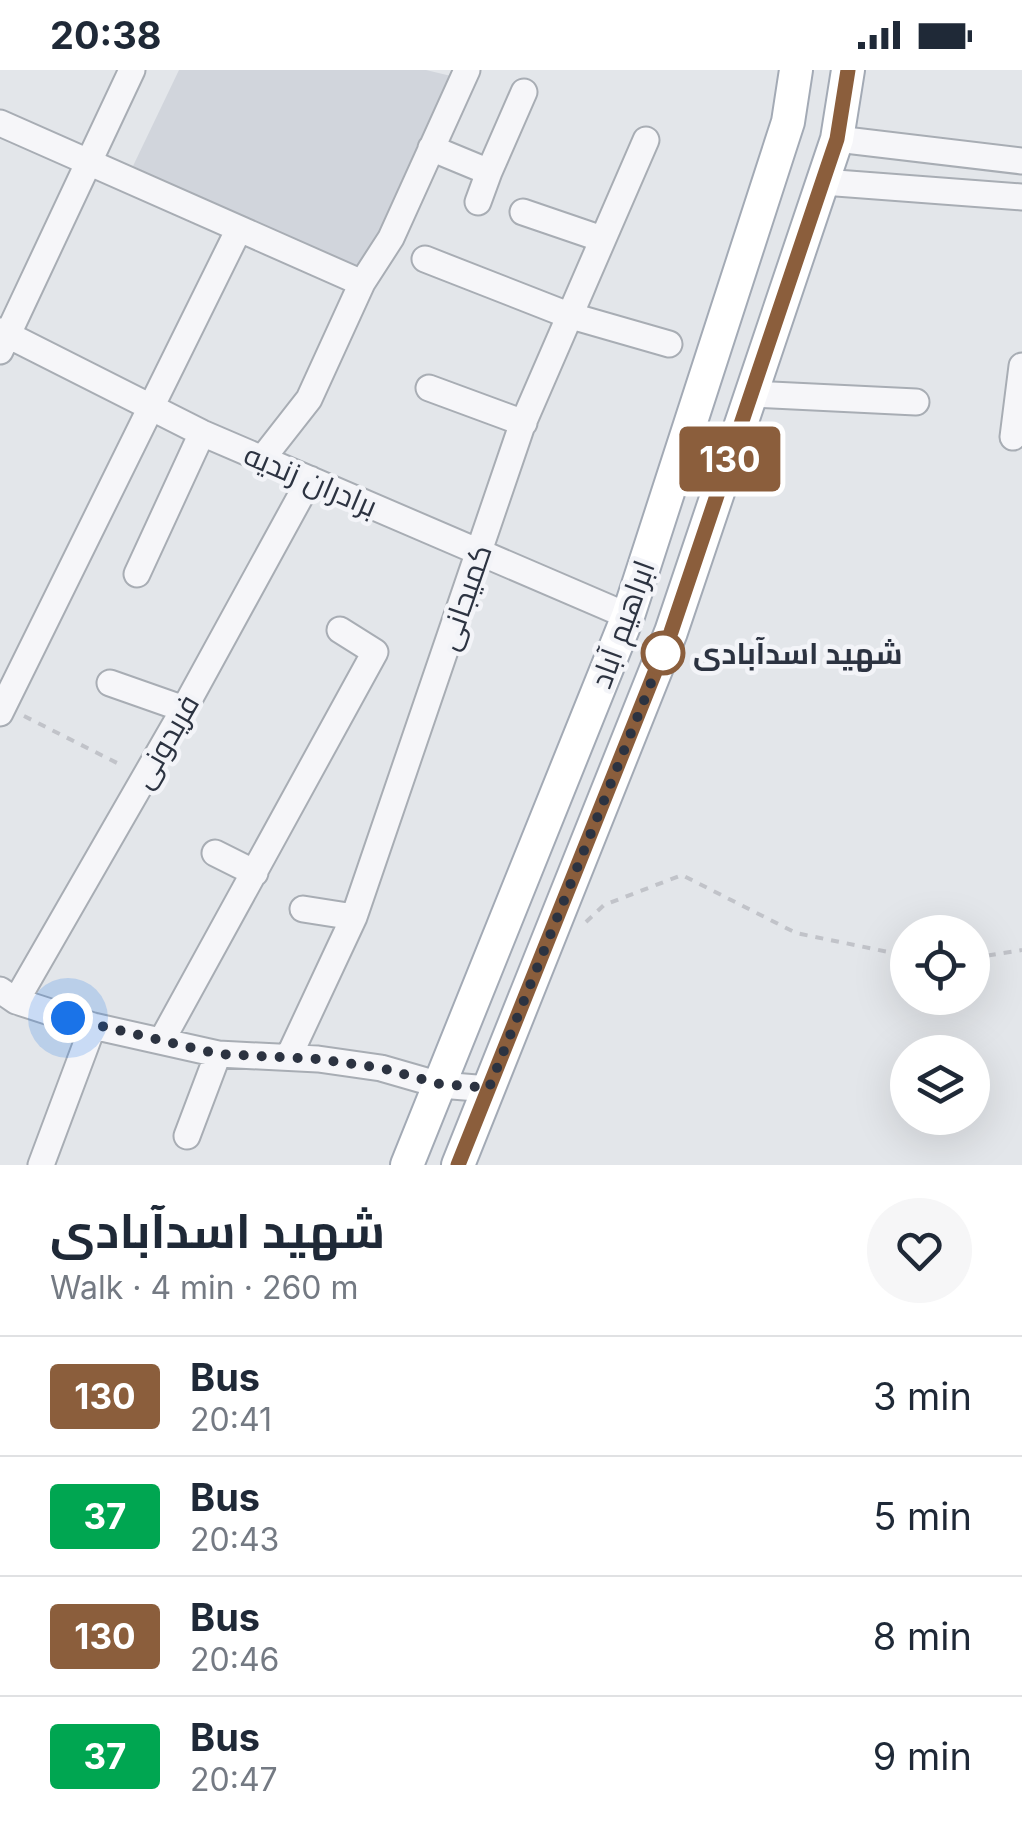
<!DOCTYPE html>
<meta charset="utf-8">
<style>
body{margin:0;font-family:Inter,Cairo,sans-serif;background:#f6f6f7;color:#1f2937;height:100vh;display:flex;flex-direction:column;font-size:38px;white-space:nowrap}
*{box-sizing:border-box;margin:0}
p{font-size:32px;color:#747a83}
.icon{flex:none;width:55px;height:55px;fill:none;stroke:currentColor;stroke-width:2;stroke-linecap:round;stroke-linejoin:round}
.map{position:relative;height:1095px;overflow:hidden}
.drawer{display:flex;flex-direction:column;background:#fff;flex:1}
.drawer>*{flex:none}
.badge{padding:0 20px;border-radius:8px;font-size:35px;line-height:65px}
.tools{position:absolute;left:890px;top:845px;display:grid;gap:20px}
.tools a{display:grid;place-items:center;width:100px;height:100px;border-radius:50%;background:#fff;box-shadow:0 10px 40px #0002;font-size:50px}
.you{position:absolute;width:50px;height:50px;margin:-25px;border:8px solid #fff;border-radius:50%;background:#1a73e8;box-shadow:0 0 0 15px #1a73e833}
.map>.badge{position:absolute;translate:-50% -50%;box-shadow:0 0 0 5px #fff}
.round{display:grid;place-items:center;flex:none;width:105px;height:105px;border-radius:52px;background:#f6f6f7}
.summary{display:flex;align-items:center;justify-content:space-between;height:170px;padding:0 50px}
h1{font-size:48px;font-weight:700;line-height:75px}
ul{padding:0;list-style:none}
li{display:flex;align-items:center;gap:30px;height:120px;padding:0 50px;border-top:2px solid #e0e1e3}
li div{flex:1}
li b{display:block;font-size:38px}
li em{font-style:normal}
li .badge{min-width:110px;font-weight:700;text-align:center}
.status{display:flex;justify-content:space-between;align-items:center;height:70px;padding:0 50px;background:#fff;direction:ltr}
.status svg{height:28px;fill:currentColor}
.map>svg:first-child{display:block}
</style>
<div class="status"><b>20:38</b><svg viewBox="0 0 49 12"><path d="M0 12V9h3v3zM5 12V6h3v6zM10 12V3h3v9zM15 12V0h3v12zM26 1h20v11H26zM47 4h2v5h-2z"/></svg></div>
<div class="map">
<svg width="1022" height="1095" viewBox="0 0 1022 1095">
<rect width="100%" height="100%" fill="#e3e6ea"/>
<path fill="#d1d5dc" d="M179,0H426L451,6L361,206L245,153L133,96Z"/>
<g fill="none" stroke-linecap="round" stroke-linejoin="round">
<defs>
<path id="minor" d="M0,53L362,213
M837,69L1022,91
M431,78L489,102L524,22
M823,112L1022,127
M478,132L489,102
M523,142L602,169
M425,189L568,245L669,274
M0,261L202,363L628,546
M0,281L132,0
M429,318L524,353
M752,324L916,332
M1013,367L1022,296
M262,389L309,329L362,213L391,168L467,0
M137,504L202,363
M110,613L184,639
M0,643L239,159
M215,783L255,803
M303,839L354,847
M0,920L16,931L93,956L218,984L318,989L381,998L440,1015L489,1019
M16,931L184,639L310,409
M162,970L375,582L340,560
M289,986L354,847L521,358L646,70
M187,1066L218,984
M41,1095L93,956"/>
<path id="major" d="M407,1095L628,546L788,52L796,0
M458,1095L671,562L837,69L848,0"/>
</defs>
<use href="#minor" stroke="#a8adb4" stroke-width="29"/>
<use href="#major" stroke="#a3aab5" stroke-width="36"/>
<path stroke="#c1c3c9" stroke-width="4" stroke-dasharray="8 8" stroke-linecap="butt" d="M24,646L123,696
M586,852L604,835L682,805L796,863L908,886
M972,888L1022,880"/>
<use href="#minor" stroke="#f6f6f9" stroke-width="25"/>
<use href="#major" stroke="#fff" stroke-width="32"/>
</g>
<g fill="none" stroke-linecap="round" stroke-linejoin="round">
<defs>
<path id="line" d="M458,1095L671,562L837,69L848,0"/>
</defs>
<use href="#line" stroke="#fff" stroke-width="22"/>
<use href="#line" stroke="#8b5e3c" stroke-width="15"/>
<path stroke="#2c3341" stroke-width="10" stroke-dasharray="0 18" d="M68,948L218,984L318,989L381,998L440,1014L489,1018L663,583"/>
</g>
<circle fill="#fff" stroke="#8b5e3c" stroke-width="5" cx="663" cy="583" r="20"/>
<g text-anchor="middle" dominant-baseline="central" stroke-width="9" stroke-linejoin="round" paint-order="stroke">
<g font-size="30" fill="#2c3341" stroke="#f3f4f8">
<text transform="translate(311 410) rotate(23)">برادران زندیه</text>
<text transform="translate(464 527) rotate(-71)">کمیجانی</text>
<text transform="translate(622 554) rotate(-70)">ابراهیم آباد</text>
<text transform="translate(165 671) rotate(-60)">فریدونی</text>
</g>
<g font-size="30" font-weight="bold" fill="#2c3341" stroke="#f3f4f8" text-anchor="start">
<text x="693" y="583">شهید اسدآبادی</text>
</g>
</g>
</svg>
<div class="tools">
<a><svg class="icon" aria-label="locate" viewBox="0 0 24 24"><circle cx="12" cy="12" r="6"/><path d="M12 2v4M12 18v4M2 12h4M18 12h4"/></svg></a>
<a><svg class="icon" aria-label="layers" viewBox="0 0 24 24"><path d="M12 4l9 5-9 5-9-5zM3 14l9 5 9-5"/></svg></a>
</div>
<div class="you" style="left:68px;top:948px"></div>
<b class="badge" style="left:730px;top:389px;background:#8b5e3c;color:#fff">130</b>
</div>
<section class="drawer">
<div class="summary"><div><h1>شهید اسدآبادی</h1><p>Walk · 4 min · 260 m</p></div><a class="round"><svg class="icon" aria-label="heart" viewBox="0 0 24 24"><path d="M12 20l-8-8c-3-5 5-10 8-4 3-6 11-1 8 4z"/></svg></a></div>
<ul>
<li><span class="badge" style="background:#8b5e3c;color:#fff">130</span><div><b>Bus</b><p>20:41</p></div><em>3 min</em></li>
<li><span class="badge" style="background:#00a651;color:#fff">37</span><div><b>Bus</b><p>20:43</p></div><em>5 min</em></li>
<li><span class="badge" style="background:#8b5e3c;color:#fff">130</span><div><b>Bus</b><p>20:46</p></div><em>8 min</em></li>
<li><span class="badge" style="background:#00a651;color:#fff">37</span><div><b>Bus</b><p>20:47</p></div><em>9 min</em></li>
</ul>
</section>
